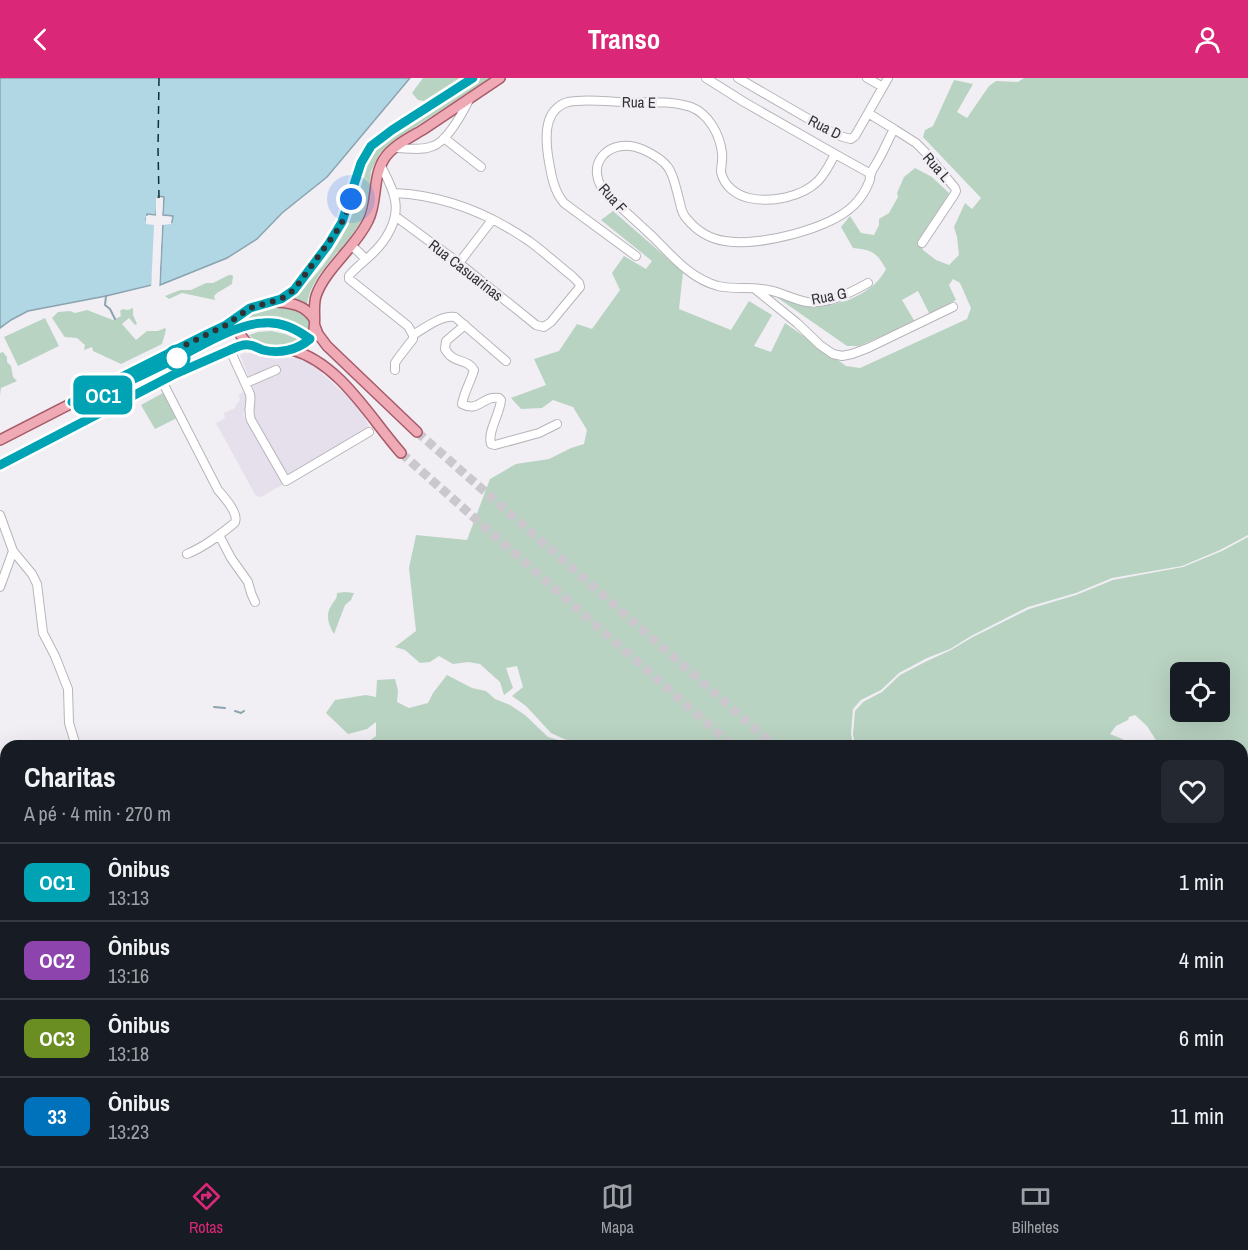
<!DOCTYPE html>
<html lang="pt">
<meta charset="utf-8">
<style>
body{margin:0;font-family:"Archivo Narrow",sans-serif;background:#242831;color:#f1f3f6;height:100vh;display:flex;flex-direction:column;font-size:22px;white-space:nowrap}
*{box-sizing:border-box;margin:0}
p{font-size:20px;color:#9ea1a6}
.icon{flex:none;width:33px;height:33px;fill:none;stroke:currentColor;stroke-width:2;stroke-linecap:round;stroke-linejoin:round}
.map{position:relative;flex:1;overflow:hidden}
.sheet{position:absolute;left:0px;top:662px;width:1248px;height:428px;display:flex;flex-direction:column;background:#171b24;border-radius:18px 18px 0 0;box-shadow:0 6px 24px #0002}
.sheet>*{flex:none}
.badge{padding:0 12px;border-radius:9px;font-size:21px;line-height:39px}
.buttons{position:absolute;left:1170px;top:584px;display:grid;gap:12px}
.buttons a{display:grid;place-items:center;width:60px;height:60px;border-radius:9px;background:#171b24;box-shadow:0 6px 24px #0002;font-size:30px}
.you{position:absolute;width:30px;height:30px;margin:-15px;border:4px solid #fff;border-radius:50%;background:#1a73e8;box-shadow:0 0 0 9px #1a73e833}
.map>.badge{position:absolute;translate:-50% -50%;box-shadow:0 0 0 3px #fff}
.round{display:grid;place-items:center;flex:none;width:63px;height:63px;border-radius:9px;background:#242831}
.head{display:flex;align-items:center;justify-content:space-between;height:102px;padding:0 24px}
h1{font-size:28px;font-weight:700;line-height:45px}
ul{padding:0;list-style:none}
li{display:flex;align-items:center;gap:18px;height:78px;padding:0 24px;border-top:2px solid #363941}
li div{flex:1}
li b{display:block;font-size:22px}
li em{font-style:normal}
li .badge{min-width:66px;font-weight:700;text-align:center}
header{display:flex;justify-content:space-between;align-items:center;height:78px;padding:0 24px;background:#db2777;color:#fff;font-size:27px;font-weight:700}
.tabs{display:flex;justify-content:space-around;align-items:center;height:84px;border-top:2px solid #363941;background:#171b24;font-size:16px;color:#9ea1a6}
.tabs a{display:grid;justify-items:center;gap:3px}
.tabs .active{color:#db2777}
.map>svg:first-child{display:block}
</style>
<header><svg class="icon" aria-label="back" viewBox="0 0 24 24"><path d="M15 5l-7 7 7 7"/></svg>Transo<svg class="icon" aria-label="person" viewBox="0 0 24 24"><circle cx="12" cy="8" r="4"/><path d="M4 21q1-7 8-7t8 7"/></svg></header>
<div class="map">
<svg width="1248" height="1088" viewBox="0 0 1248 1088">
<rect width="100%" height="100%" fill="#f1eef4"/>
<path fill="#e6dfec" d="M244,275H250L268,279L294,280L306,283L313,287L351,322L363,337L370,350L358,355L357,365L290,397L285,394L253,339L252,329L254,312L240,277Z
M250,312L251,318L243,337L284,406L261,419L256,418L216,345L225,340L224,335L235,330L237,325L240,322L239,316Z"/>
<path fill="#b9d3c2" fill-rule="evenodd" d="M423,0H460L424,23L418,22L412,15Z
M480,0H490L400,59L380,75L371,93L369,119L365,134L362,142L342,172L337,174C328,186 317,198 311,212C309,216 308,221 307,226L293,221V220C318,197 342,166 353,134C360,114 361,90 374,73C380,64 390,59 399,53C426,35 454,18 480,0Z
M1024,0H1248V457L1220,472L1182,488L1112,500L1076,515L1028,529L971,558L950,571L927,580L899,595L881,612L861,622L853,631L851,656L853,667L602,668L586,663L575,664L564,661L551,655L526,628L512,618L523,609L517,588L506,590L513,610L504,617L500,604L480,586L468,584L453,586L439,578L430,584L420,585L405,572L395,569L416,553L409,490L416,457L467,462L490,401L516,386L549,381L571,370L584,366L587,352L573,329L553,322L542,330L521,331L511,320L546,307L534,281L559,273L577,246L592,251L620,212L612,195L624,178L646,191L652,183L601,142L613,133L683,194L679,231L731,252L749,223L772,237L754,268L771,274L785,245L846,288L860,290L967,241L971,230L960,205L953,201L949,207L956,222L930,237L918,213L902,222L915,244L859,268H847L775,218L778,216C789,220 803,227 814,227C841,229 874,215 886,191C876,174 873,172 853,170L841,149L850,138L861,155L874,157L879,147V141L889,135L898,119L897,115L904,99L915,90L932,99L949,115L941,131L927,149L921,162L923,172L936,182L949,187L959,177L957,159L954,149L965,125L972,131L981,120L923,59L925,52L933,48L954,2L973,6L957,34L967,40L989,8L996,3L1018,4Z
M229,197H232L233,198L232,206L217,215L214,218L215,222L182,215L169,221L165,218L180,212H191L206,205H213Z
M277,229C294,230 316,233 308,256C286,241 271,239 245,243C251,231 265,230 277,229Z
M133,230V237L137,246L135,247L129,240L122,246L136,262L147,253H158L165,250L166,252L162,266L121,286L93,273L92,269L84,272L85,267L77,260L65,259C63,257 53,241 52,240L58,234L70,233L75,235L87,232L113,242L121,238L120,233L123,231L128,232Z
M45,240L59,268L18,288L4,259Z
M271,253L285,256L299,262C284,271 262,271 249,257L258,254Z
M3,274L7,279V284L11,288L13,299L17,303L1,310L0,318V275Z
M163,315L177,340L155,351L141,327Z
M1248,459V679L1242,680V668L1159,667L1147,648L1135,637L1129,639L1128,642L1116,648L1110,656L1132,665V667H855L853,656L855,633L863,624L882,614L900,597L927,583L951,572L971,560L1029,531L1076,517L1113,502L1183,489L1222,473ZM1180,594H1220V633H1180Z
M345,514L354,515L351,522L345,527L334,556C329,548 325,537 331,528C334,522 337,522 337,515Z
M447,597L472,610L486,613L495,621L510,627L525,637L548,659L558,662L564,667H363L376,658V644L367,651L348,656L326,635L335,622L366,617L376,619L377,602L395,601L398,612L397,624L409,630L428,625L433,615Z
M1248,722V849L1242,857V727Z
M1248,895V1088H900L892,1083H1242V900Z
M6,963V1083H887L895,1088H0V965Z"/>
<path fill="#b1d6e4" stroke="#8ba4af" stroke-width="1.5" d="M0,0H410L327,99L282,135L257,161L227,180L160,207L163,144H172L173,138L163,137L164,119L158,118L156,137L147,136L146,142L156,144L152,207L106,218L28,233L11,242L0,250Z"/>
<path fill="#f1eef4" d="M156,120L163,121L162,138L171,139V146L162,147L159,210L157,207L160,143L162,141H169L161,138L160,121L159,138L157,140L149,139L157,141L159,144L154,207L151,210L154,147L146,146V138H156Z"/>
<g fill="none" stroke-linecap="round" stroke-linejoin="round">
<path stroke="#8ba4af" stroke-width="2" d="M106,218L105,227L110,231L115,241
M214,629L225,630
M235,633L241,635L244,633"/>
<path stroke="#0d303b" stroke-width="1.5" stroke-dasharray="8 6" stroke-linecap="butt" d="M159,0L158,70L159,120"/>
<path stroke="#cbc8cd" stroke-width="9" stroke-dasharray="9 4.5" stroke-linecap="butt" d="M417,354L775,668
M401,375L733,668
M1242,1014L1248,1016
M1242,1045L1248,1047"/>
<defs>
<path id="minor" d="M706,0L744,24L835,76L871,96
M738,0L831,54L843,59L851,61L855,58L888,0
M867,0L883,9
M894,51L916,65L926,75L955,110L956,113L954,117L922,165
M444,60L481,89
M395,70C407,70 422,73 433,68C448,63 463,34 470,20
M381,88C386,98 393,110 395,122C399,142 386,163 372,176C365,183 355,190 349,198V201L408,248L413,257V261L399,279L395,285V292
M394,115C443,117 488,135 529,163C544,174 558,187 572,198L579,205L580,209L551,244L544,249L536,247L459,185L395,138
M352,168L366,181
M636,178L564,125C553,112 551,95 548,78C546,64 544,42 556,31C559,28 564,25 568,24C587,20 608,24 627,24C648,25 671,22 691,29C709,36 720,57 722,75C723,81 721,88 721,94C724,108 736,117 749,120C771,125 802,119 818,103C825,96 830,86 835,76
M459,185L492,142
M868,205C850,215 829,226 807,224C794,222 781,214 768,212C751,208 735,212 718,208C691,201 672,178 653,159C638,145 624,132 609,119C579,88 610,56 644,72C674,86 672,96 680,125C681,131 683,137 687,141C697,153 710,161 725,163C758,169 830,151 854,127C860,121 866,112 869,104C872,96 868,104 871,95C873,90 877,85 880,79C885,70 889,60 894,51L868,35
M755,211L797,245L820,267L833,276L842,278L852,276L868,270L953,229
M465,247L446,263L445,271C454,287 466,279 474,292C471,303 464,314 462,326C479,335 483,317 499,320L501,322C500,336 487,354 491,366L495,367L539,355L557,346
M413,257C425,250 441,237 455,239L506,283
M230,272L250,316C252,325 247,332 251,342L286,403L369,354
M162,303L218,412C223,418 239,435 235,444C235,445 233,446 232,447C218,458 204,469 187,476
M246,305L276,292
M0,437L13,473L32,496L37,506L43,555L55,578L68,611L69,645L76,668
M219,457L231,480L248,504L251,515L255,524
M0,509L13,473"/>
<path id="major" d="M277,224C292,225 305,227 314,241
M241,237C235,249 239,259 250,267
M315,248L318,256L327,268L417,354
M292,272C340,285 370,340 401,375
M0,362L207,256L226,247L250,230L281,221L294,212L328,167L342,144L361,85L371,68L392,52L473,0
M0,387L173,297L230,272C236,269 242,267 248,267C252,267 256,270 261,271C275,276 292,274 305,265C321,255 311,234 316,218C325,191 355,170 368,143C378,124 372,100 384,81C392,68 411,59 424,51C449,34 475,17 500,0"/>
</defs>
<use href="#minor" stroke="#b7b4ba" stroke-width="10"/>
<use href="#major" stroke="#a75b69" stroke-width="12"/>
<use href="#minor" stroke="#fff" stroke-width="8"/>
<use href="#major" stroke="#f0aab6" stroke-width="9"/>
</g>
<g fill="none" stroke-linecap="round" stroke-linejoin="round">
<defs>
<path id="line" d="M0,387L173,297L230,272C236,269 243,266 249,267C254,267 259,271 263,272C280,276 297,272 310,261C296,251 281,243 263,245C236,246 201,268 177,280C149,294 121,307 93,321L72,324L207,256L226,247L250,230L281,221L294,212L328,167L342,144L361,85L371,68L392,52L473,0"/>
</defs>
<use href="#line" stroke="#fff" stroke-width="14"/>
<use href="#line" stroke="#00a3b4" stroke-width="9"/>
<path stroke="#323133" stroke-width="6" stroke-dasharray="0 10.8" d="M177,280L167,276L226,247L250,230L281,221L294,212L339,150L346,136L351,121"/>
</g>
<circle fill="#fff" stroke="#00a3b4" stroke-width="3" cx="177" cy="280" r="12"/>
<g text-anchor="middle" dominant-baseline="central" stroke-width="5" stroke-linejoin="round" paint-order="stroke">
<g font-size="15" fill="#323133" stroke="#f1eef4">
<text transform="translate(639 24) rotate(1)">Rua E</text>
<text transform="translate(825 49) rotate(27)">Rua D</text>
<text transform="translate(937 89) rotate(49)">Rua L</text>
<text transform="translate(613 120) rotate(48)">Rua F</text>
<text transform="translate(466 192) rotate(38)">Rua Casuarinas</text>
<text transform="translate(829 218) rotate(-11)">Rua G</text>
</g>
</g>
</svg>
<div class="buttons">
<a><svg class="icon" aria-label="locate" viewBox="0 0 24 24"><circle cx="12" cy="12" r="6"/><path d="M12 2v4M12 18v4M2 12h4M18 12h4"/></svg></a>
</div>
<div class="you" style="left:351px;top:121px"></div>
<b class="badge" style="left:103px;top:317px;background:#00a3b4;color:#fff">OC1</b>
<section class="sheet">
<div class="head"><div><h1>Charitas</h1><p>A pé · 4 min · 270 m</p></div><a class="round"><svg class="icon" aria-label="heart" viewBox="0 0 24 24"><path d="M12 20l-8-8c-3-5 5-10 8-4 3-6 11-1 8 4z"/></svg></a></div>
<ul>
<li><span class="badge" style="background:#00a3b4;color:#fff">OC1</span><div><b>Ônibus</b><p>13:13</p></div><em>1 min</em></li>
<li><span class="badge" style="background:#8e44ad;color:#fff">OC2</span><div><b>Ônibus</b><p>13:16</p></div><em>4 min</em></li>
<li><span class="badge" style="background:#6b8e23;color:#fff">OC3</span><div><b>Ônibus</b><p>13:18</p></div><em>6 min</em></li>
<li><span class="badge" style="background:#0072bc;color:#fff">33</span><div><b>Ônibus</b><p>13:23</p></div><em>11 min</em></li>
</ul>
</section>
</div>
<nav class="tabs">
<a class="active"><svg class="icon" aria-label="directions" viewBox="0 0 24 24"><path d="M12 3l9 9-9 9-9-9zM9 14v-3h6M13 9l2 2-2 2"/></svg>Rotas</a>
<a><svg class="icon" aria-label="map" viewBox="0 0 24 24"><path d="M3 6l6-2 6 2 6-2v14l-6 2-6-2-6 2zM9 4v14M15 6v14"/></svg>Mapa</a>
<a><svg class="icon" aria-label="tickets" viewBox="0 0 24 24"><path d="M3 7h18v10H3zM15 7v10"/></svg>Bilhetes</a>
</nav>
